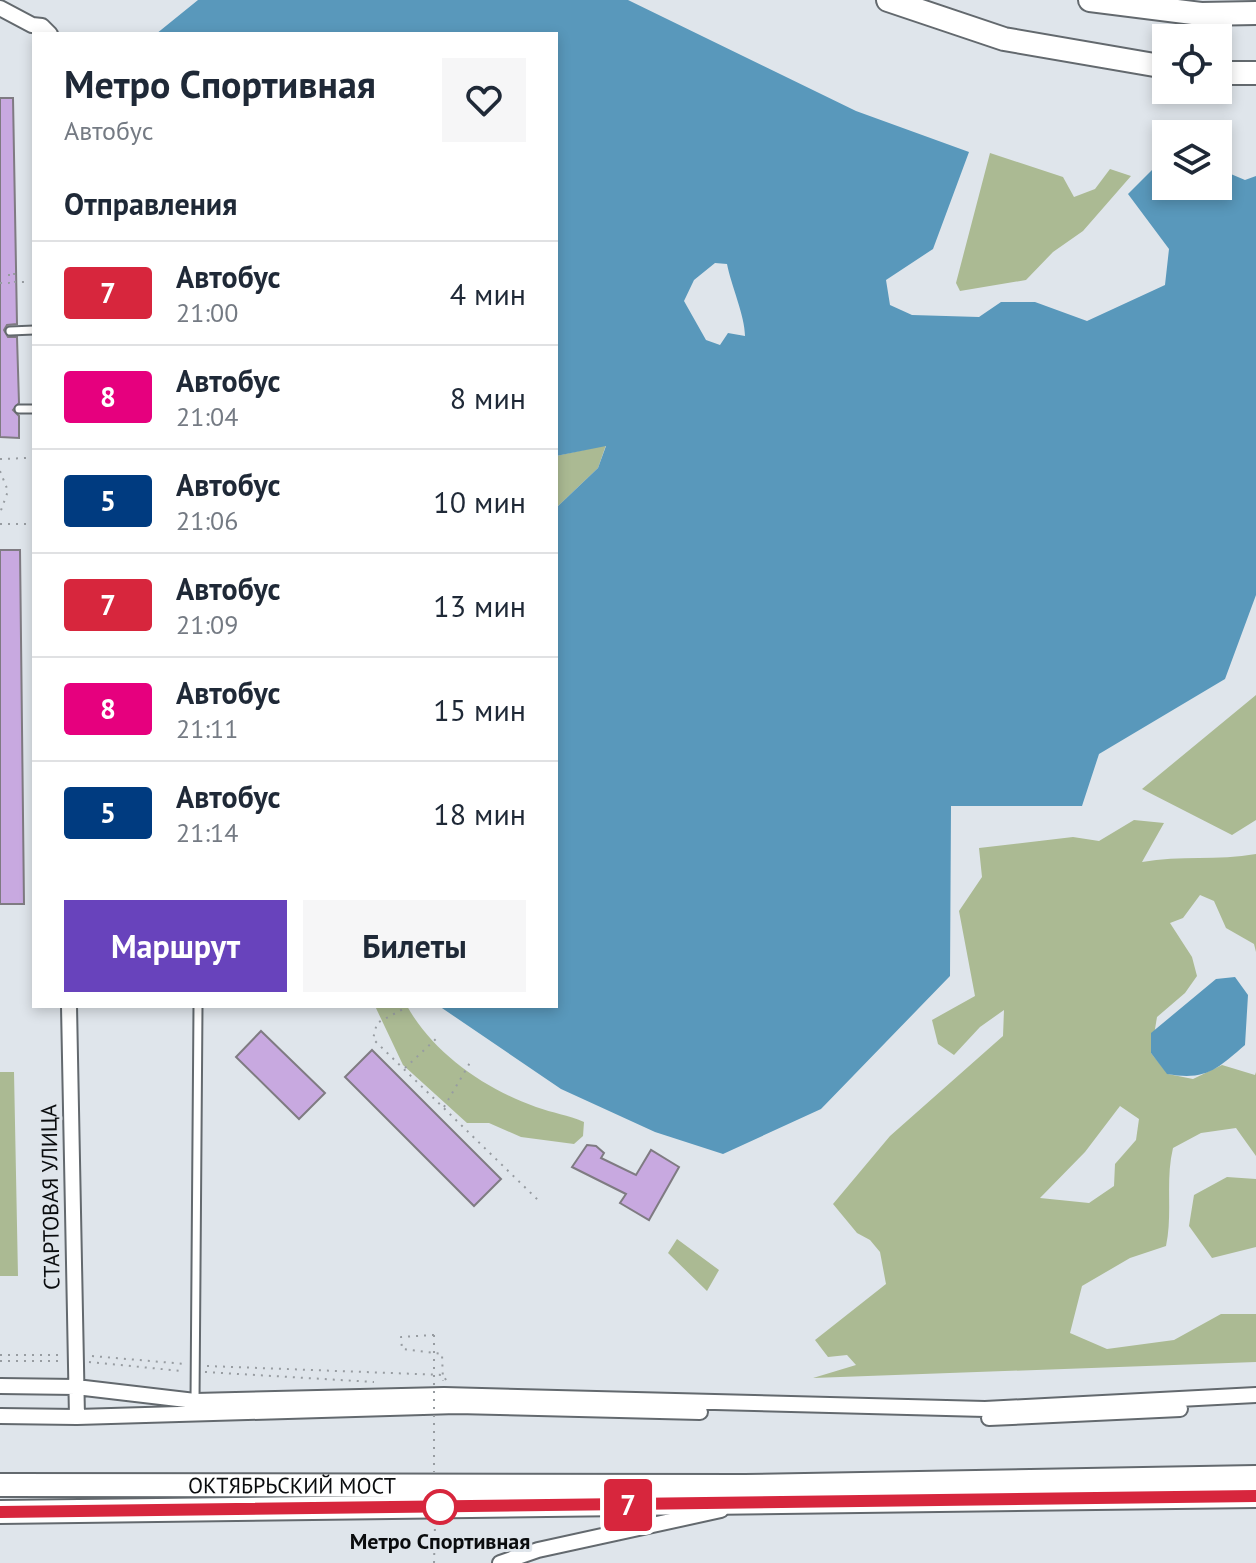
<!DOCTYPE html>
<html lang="ru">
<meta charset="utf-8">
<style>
body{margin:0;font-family:"PT Sans",sans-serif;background:#f6f6f7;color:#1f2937;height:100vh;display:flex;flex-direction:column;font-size:30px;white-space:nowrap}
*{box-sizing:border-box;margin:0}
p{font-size:26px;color:#747a83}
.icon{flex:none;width:44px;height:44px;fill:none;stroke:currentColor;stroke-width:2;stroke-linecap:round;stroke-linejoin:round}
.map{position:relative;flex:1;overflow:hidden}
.sheet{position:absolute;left:32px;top:32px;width:526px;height:976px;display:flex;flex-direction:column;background:#fff;border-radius:0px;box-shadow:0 4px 12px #0003}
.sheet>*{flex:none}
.badge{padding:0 16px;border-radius:6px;font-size:28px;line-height:52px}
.fabs{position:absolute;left:1152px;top:24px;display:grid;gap:16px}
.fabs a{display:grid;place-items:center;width:80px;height:80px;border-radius:0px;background:#fff;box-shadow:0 4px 12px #0003;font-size:40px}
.map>.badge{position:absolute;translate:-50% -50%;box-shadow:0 0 0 4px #fff}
h2{padding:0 32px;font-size:30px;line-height:72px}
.round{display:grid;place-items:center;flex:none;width:84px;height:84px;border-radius:0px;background:#f6f6f7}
.head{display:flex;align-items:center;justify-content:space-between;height:136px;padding:0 32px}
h1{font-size:38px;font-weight:800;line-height:60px}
.cta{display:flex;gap:16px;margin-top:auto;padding:16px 32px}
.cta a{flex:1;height:92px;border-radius:0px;background:#6843bc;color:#fff;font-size:32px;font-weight:800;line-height:92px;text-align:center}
.cta a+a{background:#f6f6f7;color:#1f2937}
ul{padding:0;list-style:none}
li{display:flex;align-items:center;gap:24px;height:104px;padding:0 32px;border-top:2px solid #e0e1e3}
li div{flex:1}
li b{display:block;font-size:30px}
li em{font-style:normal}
li .badge{min-width:88px;font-weight:700;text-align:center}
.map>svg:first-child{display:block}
</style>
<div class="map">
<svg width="1256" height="1563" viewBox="0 0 1256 1563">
<rect width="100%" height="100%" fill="#dfe5eb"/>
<path fill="#abba93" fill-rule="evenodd" d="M990,153L1063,177L1074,197L1095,189L1110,169L1131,176L1083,231L1053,252L1026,280L960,291L956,283Z
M606,445L598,468L556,508V456Z
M1256,695V820L1232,835L1142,789Z
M1134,820L1164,823L1142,862C1180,855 1218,861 1256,854V952L1254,944L1226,928L1214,901L1200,895L1183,918L1170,923L1192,957L1197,976L1185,993L1157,1017L1151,1053L1168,1074L1193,1079L1222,1065L1255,1075L1256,1072V1156L1236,1128L1201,1133L1173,1148C1165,1181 1173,1213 1166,1246L1130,1258L1082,1286L1070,1333L1107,1349L1174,1340L1221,1314H1256V1362L813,1378L856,1365L847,1355L828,1357L815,1340L886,1284L880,1252L870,1240L857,1233L833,1204L890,1136L1003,1036L1004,1010L980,1027L954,1055L938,1044L932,1020L975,996L959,911L982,877L979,848L1073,837L1099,841ZM1120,1106L1139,1119L1136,1140L1115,1164L1114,1186L1089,1203L1040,1198L1085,1152Z
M375,1006H407C433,1053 485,1089 536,1107C553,1113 568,1115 584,1122L583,1136L574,1144L521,1137L489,1123H467L403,1065Z
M0,1072H14L18,1276H0Z
M1227,1177L1256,1179V1247L1212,1258L1189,1226L1194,1195Z
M677,1239L719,1270L707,1291L668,1253Z"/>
<path fill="#5998bb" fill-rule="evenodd" d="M198,0H628L856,111L969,152L933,249L886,280L890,305L912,315L979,317L1001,302H1035L1087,321L1165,285L1169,249L1128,194L1153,169L1166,174V186H1218L1219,169L1245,180L1256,176V595L1225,679L1099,754L1082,806H951L950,976L821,1109L723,1154L655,1132L561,1089L439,1006H556V508L598,468L606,446L556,456V34H156ZM715,263L727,264C731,285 745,316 745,336L728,333L720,345L706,340L684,301L694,280Z
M1235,977L1248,995L1245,1045C1217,1069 1206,1081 1167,1074L1151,1053V1033L1216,979Z"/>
<path fill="#c8a9e0" stroke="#7f7b82" stroke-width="2" d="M0,98H13L17,324L7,325L4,330L8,337H17L19,403L13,410L19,416V438L0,437Z
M0,550H20L24,904H0Z
M261,1031L325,1093L299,1119L236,1057Z
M372,1050L501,1179L474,1206L345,1077Z
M587,1145L596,1146L604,1153L601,1158L636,1175L651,1150L679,1167L649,1220L620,1203L626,1194L572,1167Z"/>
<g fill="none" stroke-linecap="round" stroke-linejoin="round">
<defs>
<path id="lane" d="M10,331L34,330
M19,409H34
M195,1401L198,1006"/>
<path id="street" d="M0,8L32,25L42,26L50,34
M69,1006L77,1417
M0,1386L76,1387L195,1401L444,1395L985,1409L1256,1395
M0,1416L77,1417L457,1406L700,1412
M989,1418L1180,1409
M500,1563L538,1550L721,1510"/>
<g id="primary">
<path d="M888,0L1004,39L1166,67"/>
<path d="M1090,0L1201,14L1256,13"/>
<path d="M1218,73H1256"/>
<path id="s1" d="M0,1485L745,1486L1256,1477"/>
<path d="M0,1512L1256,1496"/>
</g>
</defs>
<use href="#lane" stroke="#63696e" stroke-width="11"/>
<use href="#street" stroke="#63696e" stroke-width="18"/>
<use href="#primary" stroke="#63696e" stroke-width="26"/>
<path stroke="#979ca1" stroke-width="2" stroke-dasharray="2 6" stroke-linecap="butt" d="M0,283H9V273H14L15,282H25
M0,459L27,458
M0,471L8,491L0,513
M0,524H28
M409,1006L377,1023L373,1039L540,1202
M405,1068L438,1037
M444,1107L471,1061
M434,1335L401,1337L402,1349L442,1354L443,1381
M0,1355H61
M92,1356L185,1364
M0,1361H63
M89,1362L182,1371
M207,1366L443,1375L446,1380
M205,1372L374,1382
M434,1563L435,1525"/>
<use href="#lane" stroke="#fff" stroke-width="7"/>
<use href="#street" stroke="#fff" stroke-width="14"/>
<use href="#primary" stroke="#fff" stroke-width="22"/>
<path stroke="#979ca1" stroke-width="2" stroke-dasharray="2 6" stroke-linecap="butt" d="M434,1335V1472"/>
</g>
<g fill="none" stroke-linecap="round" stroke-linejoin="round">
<defs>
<path id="line" d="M0,1512L1256,1496"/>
</defs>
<use href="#line" stroke="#fff" stroke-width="18"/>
<use href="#line" stroke="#d7263d" stroke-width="12"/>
</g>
<circle fill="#fff" stroke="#d7263d" stroke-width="4" cx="440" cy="1507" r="16"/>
<g text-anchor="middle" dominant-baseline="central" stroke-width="6" stroke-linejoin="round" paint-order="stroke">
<g font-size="22" fill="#0a0c0e" stroke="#dfe5eb">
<text transform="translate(50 1197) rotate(-91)">СТАРТОВАЯ УЛИЦА</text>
<text stroke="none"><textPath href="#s1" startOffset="292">ОКТЯБРЬСКИЙ МОСТ</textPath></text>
</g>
<g font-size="22" font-weight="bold" fill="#0a0c0e" stroke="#dfe5eb">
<text x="440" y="1541">Метро Спортивная</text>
</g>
</g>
</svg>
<div class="fabs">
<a><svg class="icon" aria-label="locate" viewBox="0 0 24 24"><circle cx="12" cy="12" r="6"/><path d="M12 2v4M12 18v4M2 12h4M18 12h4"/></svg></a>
<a><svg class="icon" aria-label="layers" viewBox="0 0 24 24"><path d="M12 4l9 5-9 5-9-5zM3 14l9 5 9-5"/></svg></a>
</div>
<b class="badge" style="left:628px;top:1505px;background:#d7263d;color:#fff">7</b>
<section class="sheet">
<div class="head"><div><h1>Метро Спортивная</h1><p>Автобус</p></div><a class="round"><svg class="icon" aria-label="heart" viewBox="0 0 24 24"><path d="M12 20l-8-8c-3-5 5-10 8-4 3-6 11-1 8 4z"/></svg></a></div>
<h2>Отправления</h2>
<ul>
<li><span class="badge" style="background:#d7263d;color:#fff">7</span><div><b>Автобус</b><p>21:00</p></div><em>4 мин</em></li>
<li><span class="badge" style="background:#e6007e;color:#fff">8</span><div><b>Автобус</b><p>21:04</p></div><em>8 мин</em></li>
<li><span class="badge" style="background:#003b80;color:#fff">5</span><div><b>Автобус</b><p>21:06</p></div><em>10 мин</em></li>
<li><span class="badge" style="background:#d7263d;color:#fff">7</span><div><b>Автобус</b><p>21:09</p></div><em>13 мин</em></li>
<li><span class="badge" style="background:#e6007e;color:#fff">8</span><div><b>Автобус</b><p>21:11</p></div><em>15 мин</em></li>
<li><span class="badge" style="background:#003b80;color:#fff">5</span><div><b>Автобус</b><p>21:14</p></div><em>18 мин</em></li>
</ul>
<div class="cta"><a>Маршрут</a><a>Билеты</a></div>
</section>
</div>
